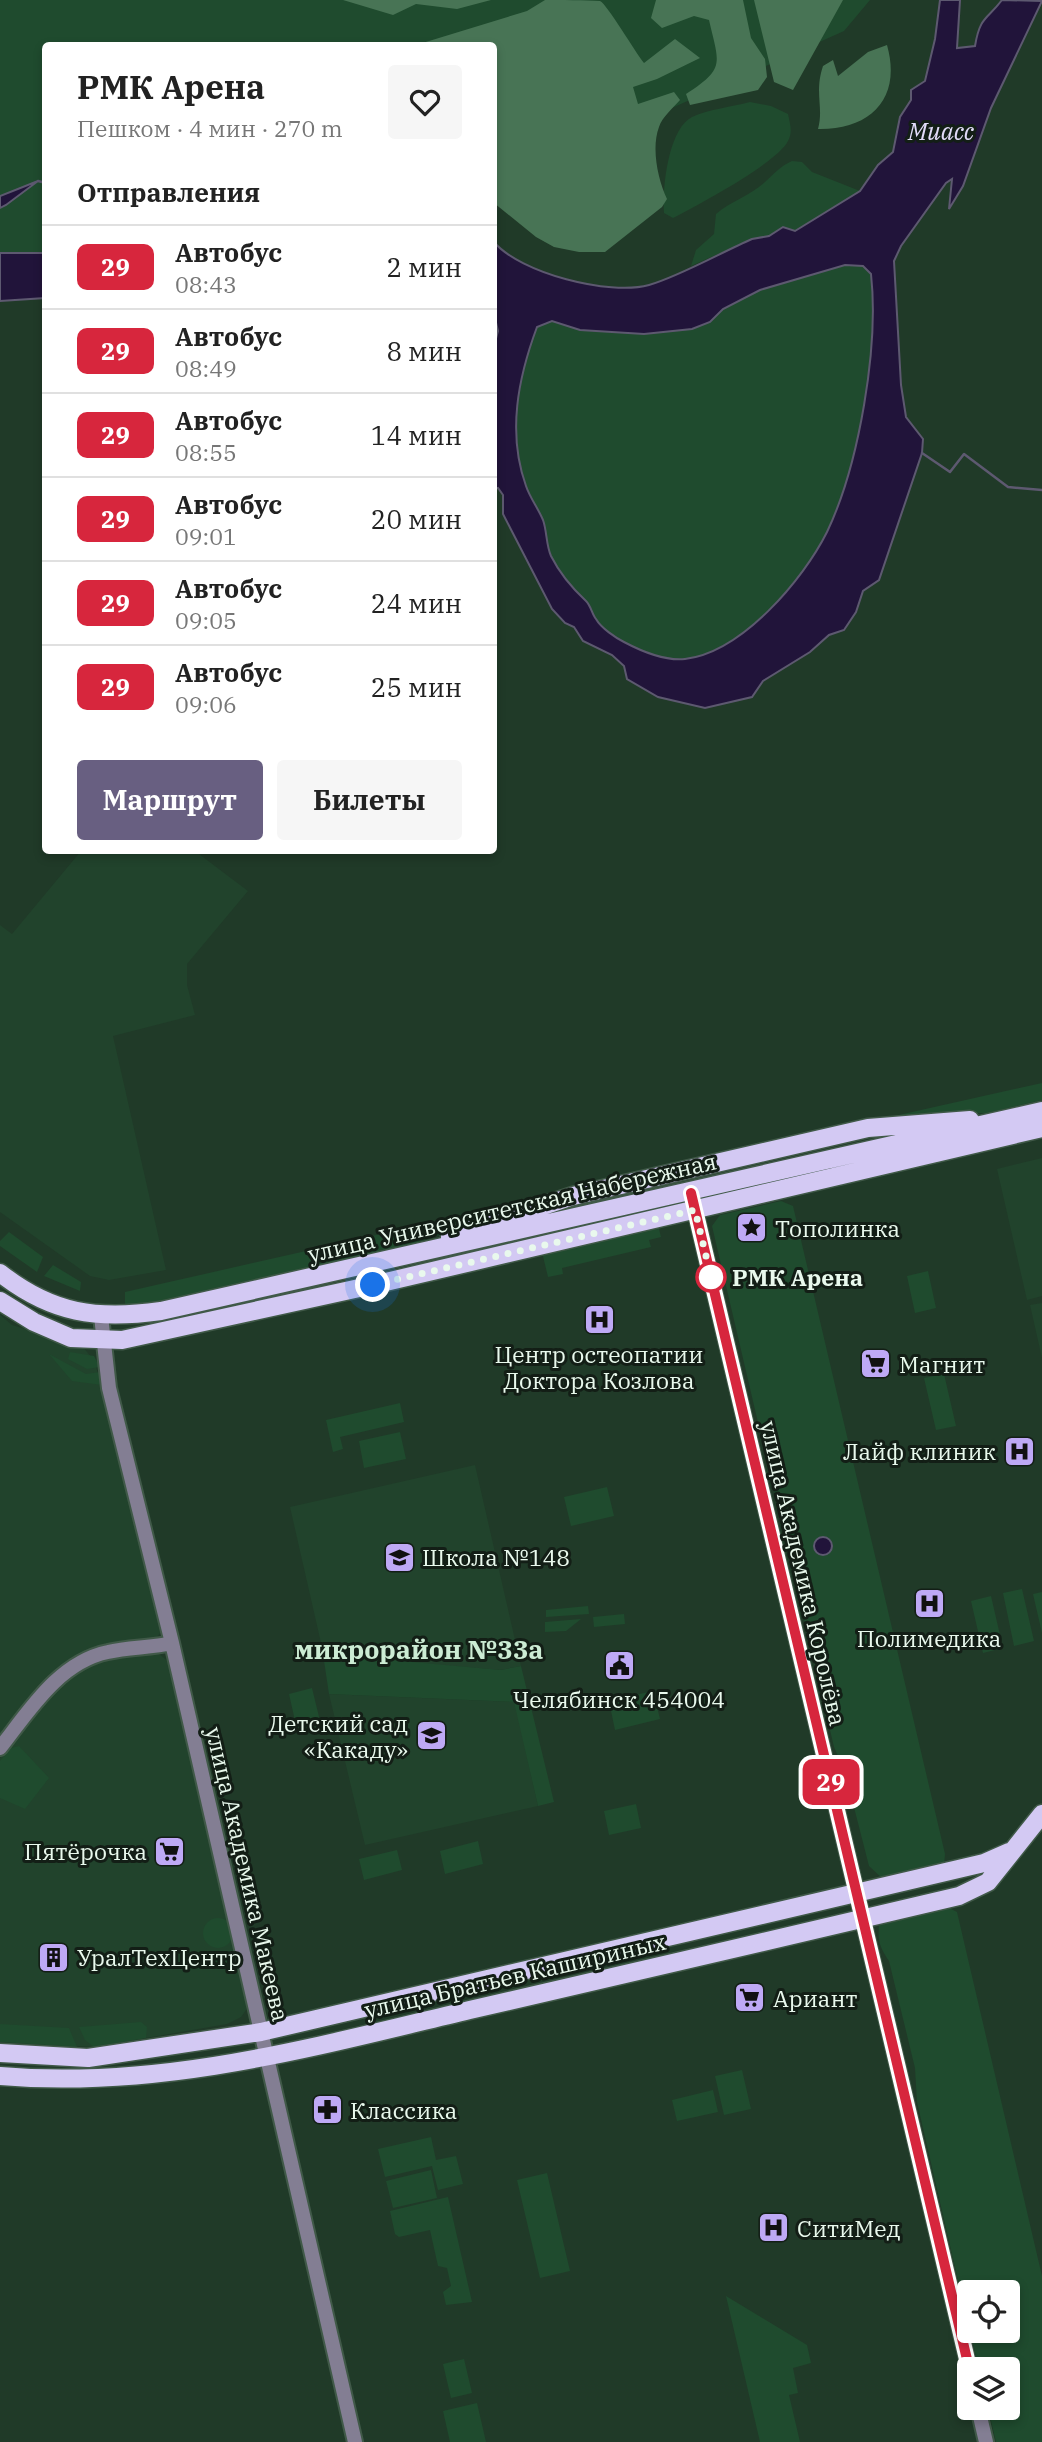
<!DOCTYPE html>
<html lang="ru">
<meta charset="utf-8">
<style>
body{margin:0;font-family:"IBM Plex Serif",serif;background:#f6f6f6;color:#222;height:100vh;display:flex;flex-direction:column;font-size:26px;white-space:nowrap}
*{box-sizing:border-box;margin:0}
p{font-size:23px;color:#767676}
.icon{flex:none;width:38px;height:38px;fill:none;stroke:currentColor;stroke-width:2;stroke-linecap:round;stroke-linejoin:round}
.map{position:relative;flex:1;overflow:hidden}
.panel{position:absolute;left:42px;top:42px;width:455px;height:812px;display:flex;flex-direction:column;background:#fff;border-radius:7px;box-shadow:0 4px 10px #0003}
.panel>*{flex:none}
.badge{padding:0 14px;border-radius:10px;font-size:24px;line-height:46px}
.controls{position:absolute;left:957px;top:2280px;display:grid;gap:14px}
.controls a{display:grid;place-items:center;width:63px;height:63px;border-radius:7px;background:#fff;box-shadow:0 4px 10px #0003;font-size:35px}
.you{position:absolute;width:35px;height:35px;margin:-18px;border:5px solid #fff;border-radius:50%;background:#1a73e8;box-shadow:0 0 0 10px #1a73e833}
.map>.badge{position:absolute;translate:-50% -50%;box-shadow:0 0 0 4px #fff}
h2{padding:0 35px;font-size:26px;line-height:63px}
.round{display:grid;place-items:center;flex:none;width:74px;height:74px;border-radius:7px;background:#f6f6f6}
.head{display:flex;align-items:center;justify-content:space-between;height:119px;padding:0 35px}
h1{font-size:33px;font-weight:700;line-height:52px}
.button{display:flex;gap:14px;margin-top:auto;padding:14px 35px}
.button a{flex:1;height:80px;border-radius:7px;background:#685f81;color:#fff;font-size:28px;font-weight:700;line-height:80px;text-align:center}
.button a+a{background:#f6f6f6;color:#222}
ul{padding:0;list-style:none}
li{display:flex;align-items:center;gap:21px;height:84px;padding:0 35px;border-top:2px solid #e0e0e0}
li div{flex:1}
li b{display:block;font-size:26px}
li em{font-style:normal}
li .badge{min-width:77px;font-weight:700;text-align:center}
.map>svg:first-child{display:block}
</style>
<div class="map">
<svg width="1042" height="2442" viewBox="0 0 1042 2442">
<rect width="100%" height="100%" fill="#203a28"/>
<path fill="#21432c" d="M81,851H195L248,891L187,964V985L195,1015L113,1036L166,1270L109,1280L90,1276L0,1212V925L12,934Z
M1042,1158V1296L1027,1300L997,1169Z
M1042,1303V1358L1030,1305Z
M0,1315L12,1325L83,1347L95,1362L161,1632L154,1641L109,1645L73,1657L47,1678L0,1736Z
M475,1465L521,1666L501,1670L324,1656L290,1507Z
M147,1654H159L169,1662L247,1997L246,2010L241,2017L227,2024L94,2047L0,2042V1758L56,1692L82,1670L117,1656Z
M329,1694L515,1702L538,1806L365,1845Z"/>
<path fill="#1f4b2e" d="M0,0H870L844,31L502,184L494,46H46L45,253H0V208L35,183L0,197Z
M750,102L771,106L788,114C790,124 793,132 788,141C777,163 698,205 673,218L664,213C662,190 668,129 692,117C709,109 732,107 750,102Z
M792,161L802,162L812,172L860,191L795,231L783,227L769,236L752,239L691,266L696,250L714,234L716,214C731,201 751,195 765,182C775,173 779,167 792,161Z
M845,265L863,266L871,273C879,347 859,465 827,532C804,579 740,653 685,659C666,661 641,651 624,642C616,638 601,627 596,619C592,614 591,606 586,601C571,588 559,574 551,556C546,545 547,531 543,520C538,508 530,498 526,486C507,433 518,378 537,326L552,321L580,330L644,334L692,329L710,322L723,309L760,290Z
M1042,1083V1100L987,1113L947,1114L854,1125Z
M562,1193L394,1250L154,1304L125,1307V1292Z
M781,1201L793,1206L945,1854L944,1865L883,1879L869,1866L845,1772L834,1747L712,1226L720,1215Z
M658,1225L661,1237L649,1240L651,1247L562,1268L563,1274L548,1277L542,1252Z
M9,1232L43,1257L37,1272L0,1246V1241Z
M53,1265L81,1282L80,1291L44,1276Z
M928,1271L936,1308L915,1313L907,1276Z
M70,1352L94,1356L100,1367L87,1369L68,1359Z
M49,1354L86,1374L101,1372L102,1385L72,1381Z
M944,1374L956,1426L936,1430L924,1378Z
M400,1403L404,1422L340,1437L343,1449L333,1452L326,1420Z
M400,1432L406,1459L364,1468L359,1441Z
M607,1487L614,1516L571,1526L564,1497Z
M1022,1589L1034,1641L1014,1646L1003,1593Z
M1042,1592V1633L1033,1594Z
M991,1596L1003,1648L983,1653L971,1601Z
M588,1606L589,1614L546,1617V1610Z
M624,1614L625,1624L594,1627L593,1617Z
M581,1619L566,1631L545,1632V1622Z
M323,1654L501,1670L521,1666L554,1802L538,1806L514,1702L329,1694Z
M312,1688L322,1729L298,1734L289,1694Z
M653,1691L660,1719L615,1730L609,1701Z
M19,1746L49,1778L25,1809L0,1798V1761L11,1748Z
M636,1804L641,1828L609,1835L604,1811Z
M478,1841L483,1864L445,1874L440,1851Z
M397,1850L402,1870L364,1880L359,1859Z
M945,1906L957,1912L1042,2276V2442H996L988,2408H1008V2370L979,2369L970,2331H1008V2292H970L969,2328L917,2102L915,2068L889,1961C881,1949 877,1941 879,1926L889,1919Z
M203 1933a15 15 0 1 1 30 0a15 15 0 1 1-30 0Z
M141,2022L147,2027L146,2038L94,2047L85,2040L79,2027Z
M0,2024L69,2028L77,2047L0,2042Z
M742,2070L751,2109L724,2115L715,2076Z
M713,2090L718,2112L677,2121L672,2100Z
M431,2137L436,2160L456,2156L463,2184L438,2190L432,2166L385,2177L378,2149Z
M431,2170L437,2198L393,2208L386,2181Z
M547,2173L570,2271L540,2278L517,2180Z
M448,2197L472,2302L446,2305L443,2292L451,2286L447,2268L438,2266L430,2230L399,2237L395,2234L390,2211Z
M726,2296L807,2345L811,2363L793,2368L798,2393L789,2395L800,2442H760Z
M464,2359L472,2393L451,2398L443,2364Z
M477,2403L486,2442H450L443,2411Z"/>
<path fill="#487455" d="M343,0H491L457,9L416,4L393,15Z
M545,0C560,0 586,0 600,1C607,4 635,52 644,63L675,39L700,58L657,79L633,87L638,104L674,92L680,100C674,107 662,117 659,127C651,148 658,180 667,199L662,207L605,252H579L554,247L536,237L494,203V46L416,45L527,11Z
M656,0H743L751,38L765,59L767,77L758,90L690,105L686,94C726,68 719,64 709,20L694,16L662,28L651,18Z
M754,0H843L793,90L774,82Z
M887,45C902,98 871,130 818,129C824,107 814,93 823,66L833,60L838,76L868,52Z"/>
<path fill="#21143a" stroke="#5d5970" stroke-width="2" fill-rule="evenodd" d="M940,0H960L957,48L975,46C980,16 987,20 1002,0L1042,1L991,108L963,186L949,209L952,179L946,183L901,246L894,261L901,385L906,417L923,439L922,453L879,580L863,591L856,612L844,630L829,635L810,652L763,681L752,697L705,708L658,697L627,679L624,666L612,655L583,641L574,627L565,623L552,609L503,514V495L498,488L494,489V346L498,331L494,314V242C520,273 609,296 649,285C678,277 722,252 752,239L769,236L783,227L795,231L860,191L878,165L893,152L900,117L911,100V90L925,81L935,39ZM845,265L863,266L871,274C879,347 859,465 827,532C803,580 742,652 685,659C666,661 641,651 624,642C616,638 601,628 596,619C592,614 591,606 586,601C572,588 560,574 551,556C546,545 547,531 543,520C538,508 530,498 526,486C507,433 518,378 537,327L552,321L580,330L644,334L692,329L710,322L723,309L760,290Z
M38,181L6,205L0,208V196Z
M0,253H45V298L0,301Z
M814 1546a9 9 0 1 1 18 0a9 9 0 1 1-18 0Z"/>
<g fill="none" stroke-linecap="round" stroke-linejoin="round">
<path stroke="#5d5970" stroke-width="2.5" d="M38,181L46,183
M922,453L950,472L964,454L1008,487L1042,490"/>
<defs>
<path id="minor" d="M691,1193L970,2372
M101,1316L109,1388L172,1643L355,2442
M0,1748C29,1711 59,1662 108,1652C129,1647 151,1648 172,1643
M978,2408L986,2442"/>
<path id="major" d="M450,1237L573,1196L868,1128L970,1120
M0,1273C52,1314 97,1320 161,1311L1042,1111
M0,1301L34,1322L71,1338L122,1340L373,1285L1042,1128
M0,2053L88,2058L261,2032L984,1863L1009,1852
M0,2076C162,2090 318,2046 474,2009C636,1972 797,1934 959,1896L988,1882L1042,1814"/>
</defs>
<use href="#minor" stroke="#405948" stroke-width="18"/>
<use href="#major" stroke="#405948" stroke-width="21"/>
<use href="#minor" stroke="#837e93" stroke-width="14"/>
<use href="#major" stroke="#d3c9f3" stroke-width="18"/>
</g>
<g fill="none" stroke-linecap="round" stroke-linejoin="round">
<defs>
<path id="line" d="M691,1193L970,2372"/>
</defs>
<use href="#line" stroke="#fff" stroke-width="16"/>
<use href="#line" stroke="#d7263d" stroke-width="10"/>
<path stroke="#e9f9ed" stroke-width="7" stroke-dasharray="0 12.6" d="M373,1285L695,1210L711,1277"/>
</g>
<defs>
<symbol id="sight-square" viewBox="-11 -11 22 22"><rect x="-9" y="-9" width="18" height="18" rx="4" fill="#bea9f5" stroke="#131e16"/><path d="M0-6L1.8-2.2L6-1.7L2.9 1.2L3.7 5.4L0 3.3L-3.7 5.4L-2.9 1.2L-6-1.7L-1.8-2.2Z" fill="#111"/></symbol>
<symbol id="hospital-square" viewBox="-11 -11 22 22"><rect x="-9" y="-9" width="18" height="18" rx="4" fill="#bea9f5" stroke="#131e16"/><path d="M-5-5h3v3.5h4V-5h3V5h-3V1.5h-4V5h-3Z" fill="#111"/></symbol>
<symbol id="supermarket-square" viewBox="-11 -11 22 22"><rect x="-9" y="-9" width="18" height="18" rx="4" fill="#bea9f5" stroke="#131e16"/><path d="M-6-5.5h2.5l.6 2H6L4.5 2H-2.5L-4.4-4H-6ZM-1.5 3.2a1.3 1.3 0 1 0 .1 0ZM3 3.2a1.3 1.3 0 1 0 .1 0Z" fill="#111"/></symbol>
<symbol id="school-square" viewBox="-11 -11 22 22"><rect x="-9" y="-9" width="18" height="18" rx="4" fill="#bea9f5" stroke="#131e16"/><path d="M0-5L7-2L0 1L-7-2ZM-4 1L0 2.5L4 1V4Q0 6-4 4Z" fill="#111"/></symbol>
<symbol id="civic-square" viewBox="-11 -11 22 22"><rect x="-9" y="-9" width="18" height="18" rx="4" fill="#bea9f5" stroke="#131e16"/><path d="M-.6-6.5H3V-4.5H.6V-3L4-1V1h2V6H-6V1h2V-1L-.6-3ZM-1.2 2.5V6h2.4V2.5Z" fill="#111"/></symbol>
<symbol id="building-square" viewBox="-11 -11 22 22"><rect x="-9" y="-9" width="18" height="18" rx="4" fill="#bea9f5" stroke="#131e16"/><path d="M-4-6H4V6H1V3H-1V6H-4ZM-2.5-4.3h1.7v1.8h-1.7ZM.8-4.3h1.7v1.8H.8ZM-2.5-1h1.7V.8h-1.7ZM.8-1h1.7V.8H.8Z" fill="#111"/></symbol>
<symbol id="pharmacy-square" viewBox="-11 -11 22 22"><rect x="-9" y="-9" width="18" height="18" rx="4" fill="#bea9f5" stroke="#131e16"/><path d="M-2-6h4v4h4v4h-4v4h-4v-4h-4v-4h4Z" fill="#111"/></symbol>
</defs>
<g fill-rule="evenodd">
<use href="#sight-square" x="734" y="1210" width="35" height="35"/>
<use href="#hospital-square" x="582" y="1302" width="35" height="35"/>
<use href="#supermarket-square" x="858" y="1346" width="35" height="35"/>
<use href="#hospital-square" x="1002" y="1434" width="35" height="35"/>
<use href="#school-square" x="382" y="1540" width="35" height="35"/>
<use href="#hospital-square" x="912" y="1586" width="35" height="35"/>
<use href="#civic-square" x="602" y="1648" width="35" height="35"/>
<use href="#school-square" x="414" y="1718" width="35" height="35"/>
<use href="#supermarket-square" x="152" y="1834" width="35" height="35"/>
<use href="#building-square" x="36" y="1940" width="35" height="35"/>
<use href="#supermarket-square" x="732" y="1980" width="35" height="35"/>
<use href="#pharmacy-square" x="310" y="2092" width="35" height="35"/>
<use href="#hospital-square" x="756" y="2210" width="35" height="35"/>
</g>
<circle fill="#fff" stroke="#d7263d" stroke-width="3.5" cx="711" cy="1277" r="14"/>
<g text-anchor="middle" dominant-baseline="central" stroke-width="6" stroke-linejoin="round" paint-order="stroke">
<g font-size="23" fill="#e9f9ed" stroke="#131e16">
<text transform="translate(512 1207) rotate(-13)">улица Университетская Набережная</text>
<text transform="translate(804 1573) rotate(77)">улица Академика Королёва</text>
<text transform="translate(248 1874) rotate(77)">улица Академика Макеева</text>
<text transform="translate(515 1975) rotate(-13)">улица Братьев Кашириных</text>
</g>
<g font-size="23" fill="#e9f9ed" stroke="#131e16" text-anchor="start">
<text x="775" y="1228">Тополинка</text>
<text x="599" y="1354" text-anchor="middle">Центр остеопатии<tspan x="599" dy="26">Доктора Козлова</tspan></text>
<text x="899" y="1364">Магнит</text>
<text x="996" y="1451" text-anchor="end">Лайф клиник</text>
<text x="422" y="1557">Школа №148</text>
<text x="929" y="1638" text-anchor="middle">Полимедика</text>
<text x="619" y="1699" text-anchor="middle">Челябинск 454004</text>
<text x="408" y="1723" text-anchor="end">Детский сад<tspan x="408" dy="26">«Какаду»</tspan></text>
<text x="147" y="1851" text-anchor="end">Пятёрочка</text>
<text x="77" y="1957">УралТехЦентр</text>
<text x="773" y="1998">Ариант</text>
<text x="350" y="2110">Классика</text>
<text x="797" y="2228">СитиМед</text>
</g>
<g font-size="23" font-weight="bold" fill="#e9f9ed" stroke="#131e16" text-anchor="start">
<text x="732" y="1277">РМК Арена</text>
</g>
<g font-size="24" font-style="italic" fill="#e3dcf9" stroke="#131e16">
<text x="941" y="131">Миасс</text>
</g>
<g font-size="26" font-weight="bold" fill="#ccecd4" stroke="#131e16">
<text x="419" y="1649">микрорайон №33а</text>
</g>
</g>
</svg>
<div class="controls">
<a><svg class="icon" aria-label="locate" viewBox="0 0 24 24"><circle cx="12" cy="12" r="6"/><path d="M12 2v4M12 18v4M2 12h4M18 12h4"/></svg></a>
<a><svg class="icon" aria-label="layers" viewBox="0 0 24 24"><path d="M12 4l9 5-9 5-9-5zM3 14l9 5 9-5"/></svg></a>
</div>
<div class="you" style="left:373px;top:1285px"></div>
<b class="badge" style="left:831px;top:1782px;background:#d7263d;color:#fff">29</b>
<section class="panel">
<div class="head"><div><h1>РМК Арена</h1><p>Пешком · 4 мин · 270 m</p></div><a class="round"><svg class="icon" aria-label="heart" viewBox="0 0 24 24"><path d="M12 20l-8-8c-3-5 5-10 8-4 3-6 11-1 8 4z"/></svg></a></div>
<h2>Отправления</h2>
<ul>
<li><span class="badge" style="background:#d7263d;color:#fff">29</span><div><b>Автобус</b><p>08:43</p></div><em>2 мин</em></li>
<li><span class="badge" style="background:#d7263d;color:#fff">29</span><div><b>Автобус</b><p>08:49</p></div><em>8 мин</em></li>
<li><span class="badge" style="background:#d7263d;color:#fff">29</span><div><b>Автобус</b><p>08:55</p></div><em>14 мин</em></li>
<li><span class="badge" style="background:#d7263d;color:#fff">29</span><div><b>Автобус</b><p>09:01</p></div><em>20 мин</em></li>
<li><span class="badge" style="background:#d7263d;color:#fff">29</span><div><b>Автобус</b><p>09:05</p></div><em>24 мин</em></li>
<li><span class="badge" style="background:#d7263d;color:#fff">29</span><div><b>Автобус</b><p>09:06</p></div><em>25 мин</em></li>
</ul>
<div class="button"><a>Маршрут</a><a>Билеты</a></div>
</section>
</div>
